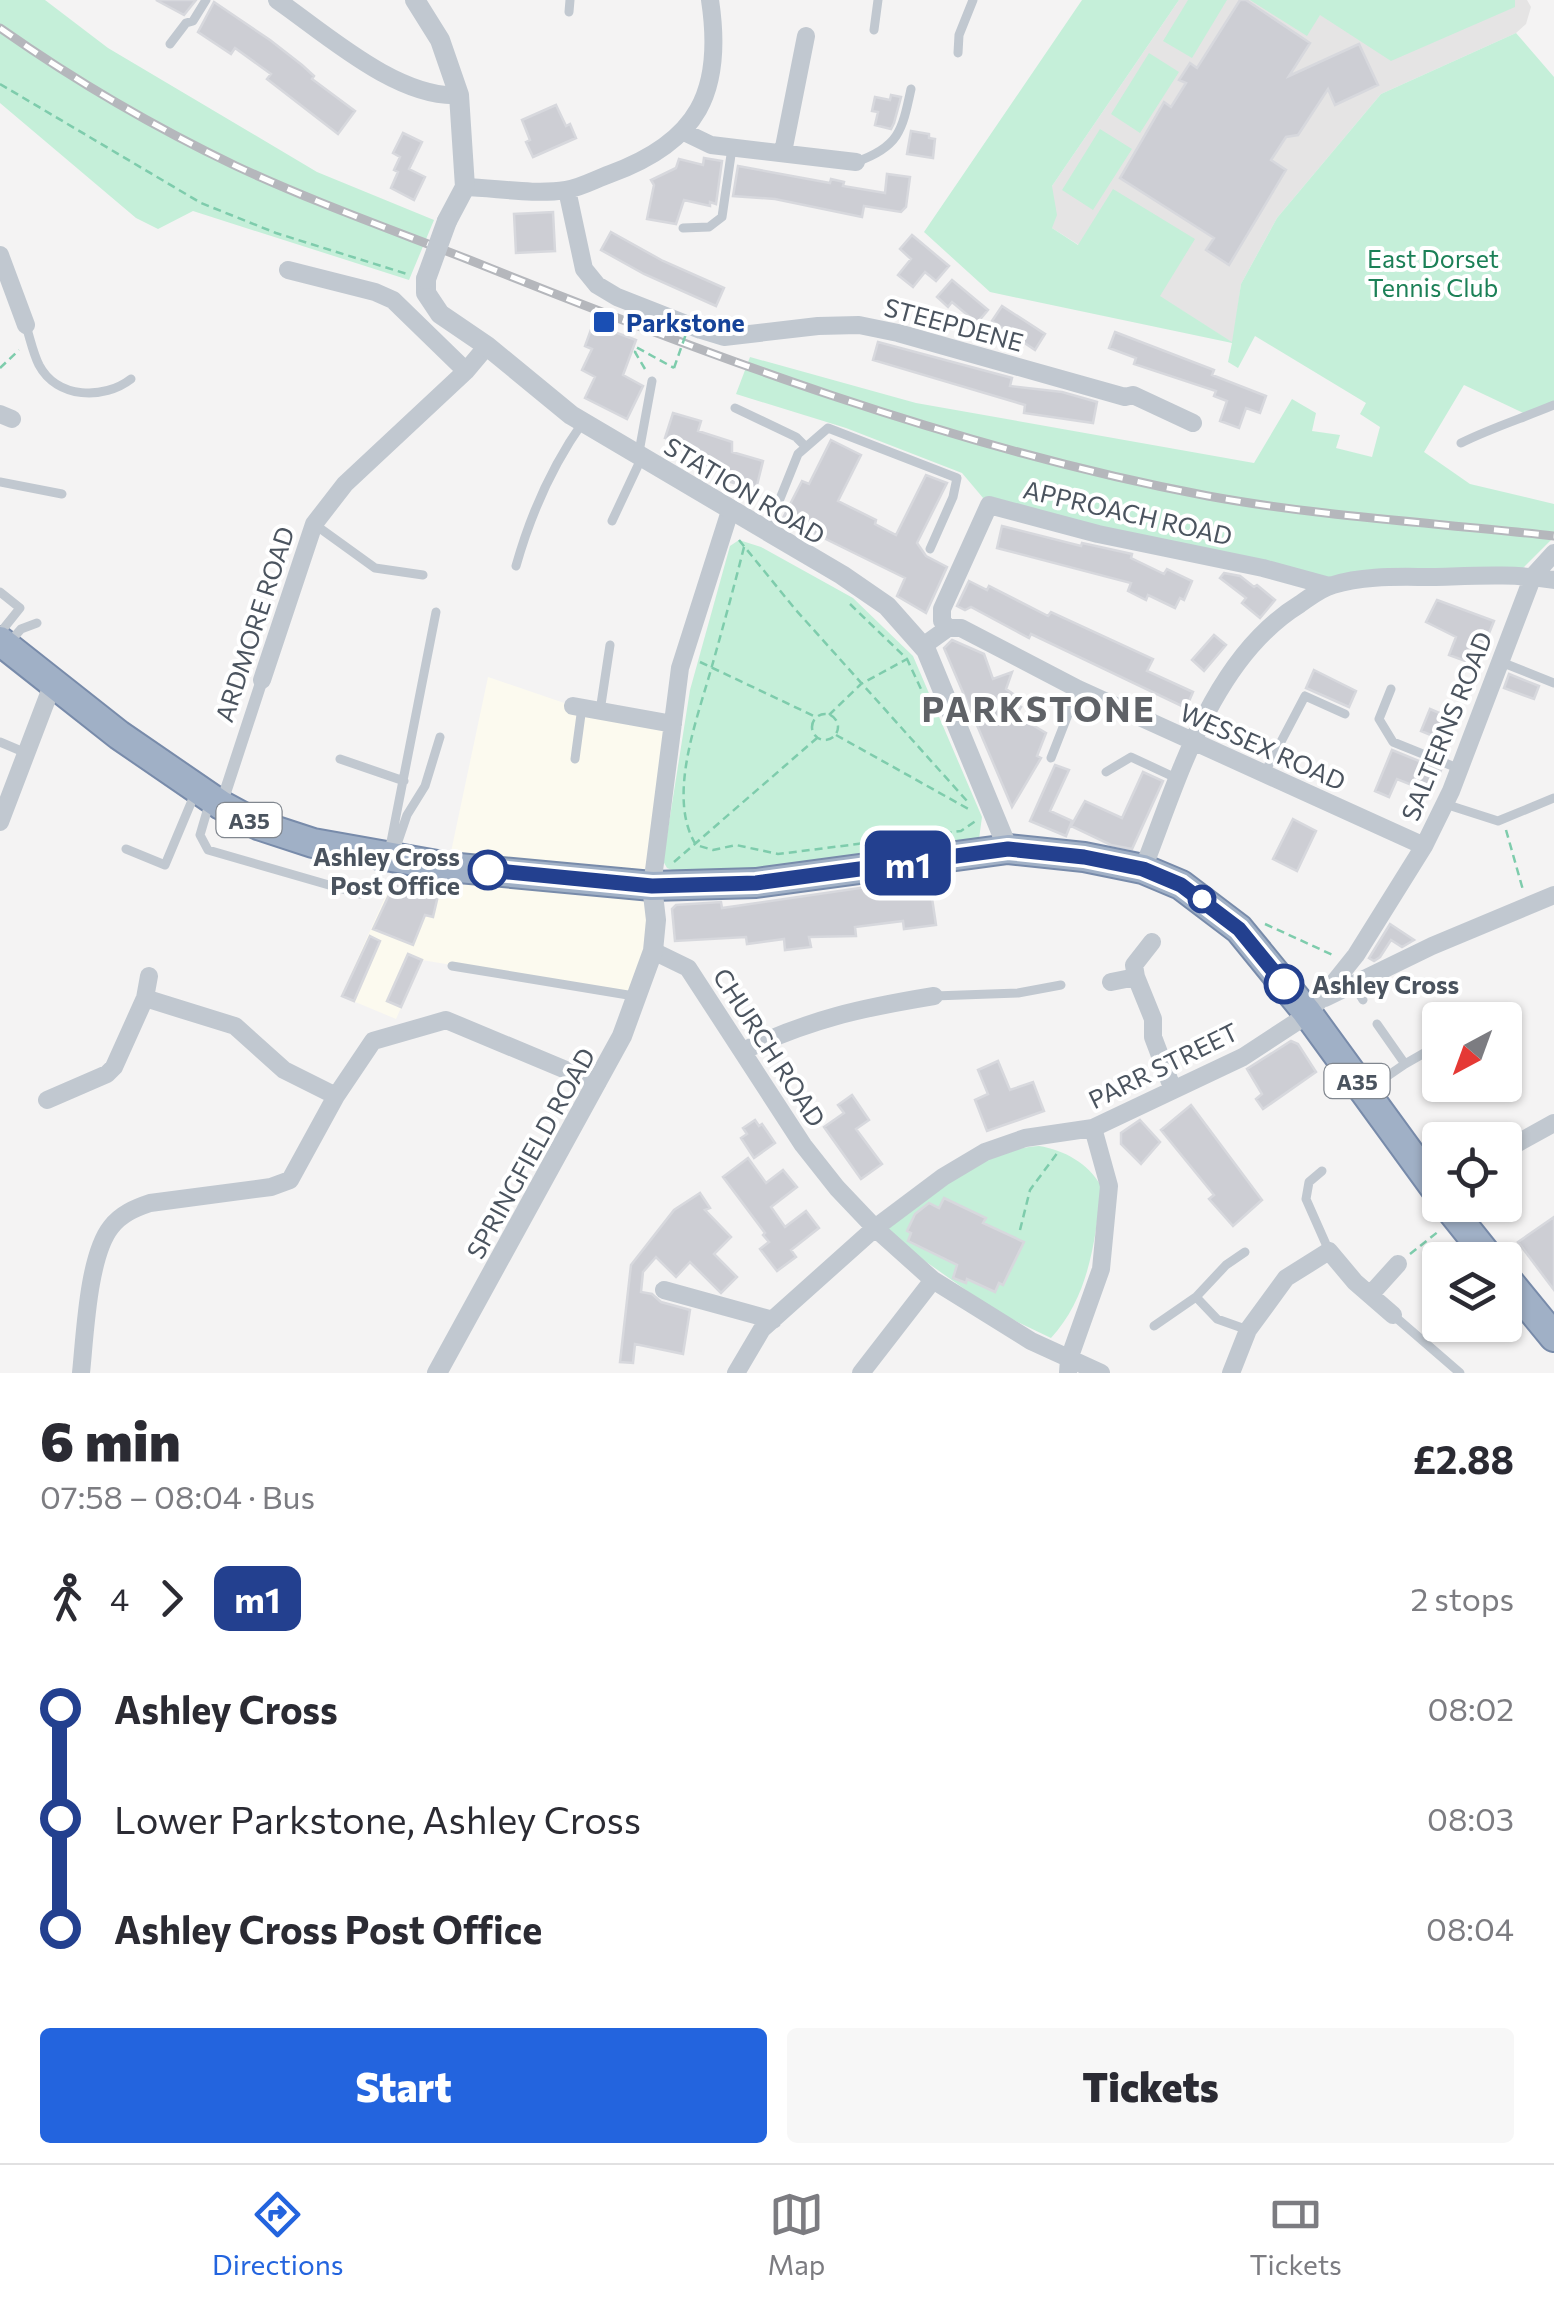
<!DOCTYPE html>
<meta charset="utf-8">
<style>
body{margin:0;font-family:Commissioner,sans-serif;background:#f7f7f7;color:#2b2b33;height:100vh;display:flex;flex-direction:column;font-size:38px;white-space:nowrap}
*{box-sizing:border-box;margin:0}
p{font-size:32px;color:#7c7c81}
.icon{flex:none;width:55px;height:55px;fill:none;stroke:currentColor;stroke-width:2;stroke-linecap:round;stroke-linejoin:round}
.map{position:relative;height:1373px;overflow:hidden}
.side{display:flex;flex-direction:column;background:#fff;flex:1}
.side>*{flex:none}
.badge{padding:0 20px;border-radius:15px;font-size:35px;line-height:65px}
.needle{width:65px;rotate:221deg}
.controls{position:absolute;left:1422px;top:1002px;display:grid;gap:20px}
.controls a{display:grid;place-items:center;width:100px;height:100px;border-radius:10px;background:#fff;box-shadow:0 2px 8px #0004;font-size:50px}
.map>.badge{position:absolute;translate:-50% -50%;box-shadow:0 0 0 5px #fff}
.legs{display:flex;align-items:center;gap:15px;height:110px;padding:0 40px;font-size:32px}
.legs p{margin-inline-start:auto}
.summary{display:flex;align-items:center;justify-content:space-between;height:170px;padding:0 40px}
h1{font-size:55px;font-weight:800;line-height:75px}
.action{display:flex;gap:20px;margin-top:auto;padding:20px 40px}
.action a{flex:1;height:115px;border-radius:10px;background:#2364de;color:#fff;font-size:40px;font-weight:800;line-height:115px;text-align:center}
.action a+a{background:#f7f7f7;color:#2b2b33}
ul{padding:0 40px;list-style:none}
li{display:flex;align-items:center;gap:35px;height:110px;font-size:38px}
li i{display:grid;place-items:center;width:15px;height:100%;margin:0 12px;background:currentColor}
li i::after{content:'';width:25px;height:25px;margin:-12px;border:8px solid;border-radius:50%;background:#fff}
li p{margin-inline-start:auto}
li:first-child i{background:linear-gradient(#0000 50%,currentColor 0)}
li:last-child i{background:linear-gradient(currentColor 50%,#0000 0)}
.tab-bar{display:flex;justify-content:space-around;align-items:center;height:140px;border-top:2px solid #e1e1e2;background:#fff;font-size:28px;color:#7c7c81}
.tab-bar a{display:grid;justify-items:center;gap:5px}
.tab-bar .current{color:#2364de}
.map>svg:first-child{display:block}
</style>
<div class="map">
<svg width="1554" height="1373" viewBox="0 0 1554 1373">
<rect width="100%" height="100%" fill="#f4f3f3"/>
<path fill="#fcfaef" d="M488,677L573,706L673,724L637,996L422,960L396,1019L341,996L403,857L448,866Z"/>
<path fill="#e5e4e4" d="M1179,0H1527L1531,7L1526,24L1516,33L1381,94L1277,218L1241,284L1233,343L1052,228L1037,235L1052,186Z"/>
<path fill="#c5efd9" d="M0,0H45L108,48L317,172L434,220L409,280L193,211L158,229L136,218L0,103Z
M1082,0H1179L1052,186L1057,215L1052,228L1078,245L1113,189L1195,239L1160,296L1232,342L1241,284L1277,218L1381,94L1516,33L1554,77V408L1532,417L1464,385L1424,452L1470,484L1554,504V537L1515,576L1329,586L989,505L962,473L846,428L736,394L750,357L916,403L1254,463L1292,399L1316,413L1312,431L1340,435L1336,448L1372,457L1380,427L1360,414L1366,403L1255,336L1238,368L1228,362L1232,343L990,292L924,232Z
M1188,0H1227L1192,58L1163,41Z
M1250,0H1515V7L1391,61L1320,15L1307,36Z
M1149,53L1179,72L1140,133L1111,114Z
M1100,129L1132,149L1093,210L1062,190Z
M739,540L761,547L853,598L913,656L982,817L979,839C924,847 705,887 667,868L663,861L690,690L730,546Z
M1039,1146C1064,1150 1088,1163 1101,1186C1096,1239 1089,1297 1051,1338L997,1312L891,1237L887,1229C932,1194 980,1150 1039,1146Z"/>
<path fill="#cdced4" stroke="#d7d8dd" stroke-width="2.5" d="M156,0H196L184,15Z
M1240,0H1246L1310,43L1289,76L1359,44L1378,85L1335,105L1328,89L1298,135L1286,137L1271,160L1286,170L1229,265L1206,250L1214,238L1120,178L1164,102L1171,107L1186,83L1179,80L1190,63L1197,68Z
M214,2L270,40L302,65L314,76L312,79L355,111L338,134L267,79L271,74L235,48L231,54L198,32Z
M891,95L901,97L894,123L891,129L875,125L878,112L872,111L875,97L890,100Z
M556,105L566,126L570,124L576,138L533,157L526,142L530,140L522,120Z
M911,131L929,134V138L935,139L933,158L907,154Z
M403,133L422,142L409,169L425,177L414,200L391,188L398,172L394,170L400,157L393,153Z
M704,158L722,161L716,204L710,202V206L684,200L676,224L647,219L654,185L651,180L676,168L679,159L703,165Z
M738,166L830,183L831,179L844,182L843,186L885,193L887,174L910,177L906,207L901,212L864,206L862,217L775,199L733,196Z
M553,212L555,251L516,253L514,214Z
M611,232L663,261L724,288L716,306L644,274L601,250Z
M912,235L949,266L936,281L925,272L913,287L898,275L911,259L900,249Z
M952,280L988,310L977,323L952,302L948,307L937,297Z
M1002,306L1045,334L1035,350L992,321Z
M593,324L636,340L623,375L643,386L627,419L585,398L595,377L582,370L592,349L585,346Z
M1115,332L1214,370L1212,375L1266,396L1260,413L1246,408L1239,428L1220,421L1227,401L1214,396L1216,391L1134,364L1136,358L1109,348Z
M878,342L1012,378L1010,386L1062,392L1097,402L1093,423L1024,413L1025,405L873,360Z
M673,413L701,421L698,431L732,442V452L763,461L756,489L727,481L729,472L693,461L697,448L665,438Z
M831,440L861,455L838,501L876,520L875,524L896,535L926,475L947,483L917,543L926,556L947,567L926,613L897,596L905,578L783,518L802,481L809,484Z
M1002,526L1081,546L1082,543L1132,554L1131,558L1164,574L1167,569L1192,581L1184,600L1180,598L1175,608L1148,595L1146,600L1128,591L1131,583L997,548Z
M1224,573L1240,576L1254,587L1257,585L1275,600L1260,618L1242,603L1246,598L1220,578Z
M969,581L987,590L989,586L1048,616L1051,612L1153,659L1147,671L1193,692L1186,708L1031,634L1029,638L971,607L965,610L957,606Z
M1437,600L1494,621L1476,665L1449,655L1456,637L1426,622Z
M1214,635L1226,645L1204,671L1192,660Z
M952,640L984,654L993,679L1012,672L1006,689L1019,698L1013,702L1021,707L1016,715L1046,733L1037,756L1041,758L1012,807L944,648Z
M1314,670L1356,691L1349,707L1306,688Z
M1509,674L1539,686L1534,699L1504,688Z
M1430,709L1451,718L1443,740L1421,731Z
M1392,750L1441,770L1432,793L1397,779L1389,797L1375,791Z
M1055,765L1069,770L1050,811L1072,821L1066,836L1030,821Z
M1143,772L1163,781L1132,849L1111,845L1071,826L1085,801L1122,818Z
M1293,819L1316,831L1297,871L1273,859Z
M929,878L936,925L904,929L903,921L855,927L856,936L809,937L811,947L785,950L784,939L747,944L746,937L675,941L672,909L676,905L721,902L722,908Z
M396,880L440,887L433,917L425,915L413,945L373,929Z
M1390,924L1414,940L1402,947L1391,940L1380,957L1374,961L1369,958Z
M370,936L380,941L354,1001L342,996Z
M408,954L422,960L401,1007L387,1001Z
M1291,1041L1298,1044L1316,1072L1263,1109L1256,1099L1262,1094L1247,1069Z
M998,1061L1010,1090L1033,1082L1044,1111L987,1131L975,1100L988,1094L978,1070Z
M852,1095L869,1120L856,1129L882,1164L861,1179L824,1127L844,1113L838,1105Z
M1191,1105L1262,1200L1233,1226L1209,1199L1214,1195L1161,1130Z
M755,1120L759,1126L762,1124L775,1143L754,1158L741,1138L747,1134L743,1128Z
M1140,1120L1160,1142L1141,1164L1121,1144V1133Z
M748,1158L766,1183L783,1170L797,1187L771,1207L785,1227L806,1211L819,1228L791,1250L796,1257L777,1271L760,1249L769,1242L763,1235L765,1233L723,1177Z
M700,1193L710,1208L705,1210L731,1237L714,1254L737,1277L721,1293L690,1262L676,1277L656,1257L643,1272L641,1292L652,1294L661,1302L690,1310L683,1354L635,1344L633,1363L620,1362L631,1265L674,1210Z
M944,1198L986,1218L983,1223L1024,1242L1003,1285L999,1283L995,1292L967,1279L966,1283L953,1278L957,1265L908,1241L911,1233L907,1231L915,1214L929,1203L939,1208Z
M1554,1217V1290L1518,1242Z"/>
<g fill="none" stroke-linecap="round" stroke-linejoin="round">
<defs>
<path id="trunk" d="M0,641L119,735L221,805L258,825L313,843L448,867L652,886L756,883L1008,849L1084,857L1143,869L1181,885L1239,929L1306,1011L1440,1195
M1447,1205L1491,1260
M1505,1277L1554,1337"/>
</defs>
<use href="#trunk" stroke="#788baa" stroke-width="32"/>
<path stroke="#7eccac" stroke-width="2.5" stroke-dasharray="8 5" stroke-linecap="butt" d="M0,84L201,203L276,233L410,275
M0,368L19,350
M645,369L635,352L636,347L674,368
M739,540L795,609L967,801
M744,547C734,587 723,627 712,666C698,717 666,797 696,845L713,850L736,845L778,854L961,831L977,820
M850,604L907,659L921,689
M700,662L816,717
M812 727a13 13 0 1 1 26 0a13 13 0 1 1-26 0Z
M829,715L861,684L907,659
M836,735L972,811
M1506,830L1523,890
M674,862L817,738
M1265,924L1335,956
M1020,1230L1030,1190L1058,1152
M1410,1254L1439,1231"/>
<path stroke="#c1c8d0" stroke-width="9" d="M569,12L570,0
M874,30L878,0
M170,44L186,23L193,21L206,0
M958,53L959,35L973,0
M856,162C899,147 902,131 911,89
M683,228L709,227L722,217L732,148
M26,326C30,338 33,353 39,365C57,399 104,400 131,379
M735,408L796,437L805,446
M1461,443C1491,428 1523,418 1554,405
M639,452L652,381
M0,482L62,494
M612,521L642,457
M314,524L375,568L423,575
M767,531L798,454L828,428L957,478L953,497L930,549
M516,566C531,513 551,467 583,422
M0,592L20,608L0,633
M8,644L21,629L37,623
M1501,662L1554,683
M1391,689L1379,719L1393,742L1460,769
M600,711L610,645
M0,742L26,753
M1051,758L1078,689
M340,759L404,781
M575,759L582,707
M1106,772L1131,757L1176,778
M1264,774L1305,696L1345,714
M210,801L200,835L208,850L360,894
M1445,804L1498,821L1554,798
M126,849L165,865L196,791
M389,852L436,612
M394,853L407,815L425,786L440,737
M452,966L634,996
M1354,985L1363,1000
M934,996L1018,993L1061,985
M1405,1064L1440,1044
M1367,1090L1405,1064L1377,1024
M1322,1171L1309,1182L1306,1199L1329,1251
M1196,1297L1226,1265L1245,1252
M1393,1315L1460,1373
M1154,1326L1196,1297L1217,1319L1248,1330"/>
<path stroke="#c1c8d0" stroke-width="12" d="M221,805L262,680"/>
<path stroke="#c1c8d0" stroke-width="18" d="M277,0C326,34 398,99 459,95
M684,132L711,145L856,162
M783,152L806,36
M465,187C497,188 534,195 566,190C580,188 596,179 610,174C698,142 724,92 710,0
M567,190L584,269L597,285L617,297L701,330L724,337L818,326L859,325L898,333L1125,397L1133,395L1193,423
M0,255L26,325
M288,270L375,292L393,300L466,371
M0,414L12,419
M948,628L942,621V609L989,505L1098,534L1263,568L1329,586
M923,646L948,628H961L1078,689L1424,846
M262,680L314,524L345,484L466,371L487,346
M573,706L673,724
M0,822L53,683
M1143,869C1179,777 1212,658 1300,604C1310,597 1321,588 1333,585C1364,575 1400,577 1432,577C1472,576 1514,573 1554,580
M652,886L680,668L730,511
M653,951L688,968L803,1145L837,1188L875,1228L933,1280L1031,1341L1101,1373
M1136,977L1134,965L1152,942
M1111,982L1136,977L1153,1019V1037L1173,1090
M145,998L149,976
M1325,998L1432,946L1554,895
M743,1051C811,1019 861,1008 934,996
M47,1100L107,1074L114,1067L145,998L235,1026L284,1070L336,1096
M1505,1150L1554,1123
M664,1290L773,1320
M1370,1295L1398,1264
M81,1373C85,1335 88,1256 111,1227C121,1214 135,1208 150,1203L271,1187L290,1180L336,1096L373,1041L446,1020L597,1083
M736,1373L762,1329L875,1228L943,1177L985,1152L1025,1138L1093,1128L1243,1057L1298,1021L1320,1000L1356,955L1424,846L1451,791L1533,576L1554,553
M861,1373L933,1280
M1068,1373L1069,1359L1101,1269L1109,1186L1093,1128
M1231,1373L1248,1330L1286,1278L1329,1251L1355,1282L1393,1315"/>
<path stroke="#c1c8d0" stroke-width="20" d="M415,0L440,40L459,95L465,187L447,221
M426,279V293L440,314L487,346L571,415L842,575L887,606L926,650L1008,849
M437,1373L622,1036L653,951L656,920L652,886"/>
<use href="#trunk" stroke="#a0b0c6" stroke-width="28"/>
<defs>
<path id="rail" d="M0,28C74,80 154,127 236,166C311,201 390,229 467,259C707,355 953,448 1208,496C1323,517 1439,523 1554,536"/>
</defs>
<use href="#rail" stroke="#b5b7bc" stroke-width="9"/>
<use href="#rail" stroke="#fff" stroke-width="5" stroke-dasharray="15" stroke-linecap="butt"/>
<path stroke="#7eccac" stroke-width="2.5" stroke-dasharray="8 5" stroke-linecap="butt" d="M674,368L687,331"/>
<path stroke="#c1c8d0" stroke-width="20" d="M426,279L447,221"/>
</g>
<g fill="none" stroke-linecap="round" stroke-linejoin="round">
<defs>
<path id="line-1" d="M488,870L652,886L756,883L1008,849L1084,857L1143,869L1181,885L1239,929L1284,984"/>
</defs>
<use href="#line-1" stroke="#fff" stroke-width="22"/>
<use href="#line-1" stroke="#23408f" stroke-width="15"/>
</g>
<rect fill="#1a4fb4" stroke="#fff" stroke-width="4" x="592" y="310" width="24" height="24" rx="5"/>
<g fill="#fff" stroke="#23408f" stroke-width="5">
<circle cx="488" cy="870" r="18"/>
<circle cx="1202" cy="899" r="12"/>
<circle cx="1284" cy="984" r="18"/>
</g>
<g text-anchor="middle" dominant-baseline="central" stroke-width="8" stroke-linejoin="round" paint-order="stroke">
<g fill="#fff" stroke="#81878f" stroke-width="2.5">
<rect x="216.5" y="803" width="65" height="34" rx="8"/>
<rect x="1324.5" y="1064" width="65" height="34" rx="8"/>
</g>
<g font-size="22" font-weight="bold" fill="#4b545f">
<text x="249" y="820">A35</text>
<text x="1357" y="1081">A35</text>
</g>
<g font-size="25" fill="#1c8057" stroke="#fff">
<text x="1433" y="258">East Dorset<tspan x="1433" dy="29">Tennis Club</tspan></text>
</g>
<g font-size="25" font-weight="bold" fill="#164399" stroke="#fff" text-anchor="start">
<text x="626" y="322">Parkstone</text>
</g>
<g font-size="25" fill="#4b545f" stroke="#fff">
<text transform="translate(954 324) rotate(15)">STEEPDENE</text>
<text transform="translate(745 490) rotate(31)">STATION ROAD</text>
<text transform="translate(1128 512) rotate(13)">APPROACH ROAD</text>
<text transform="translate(254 624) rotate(-72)">ARDMORE ROAD</text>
<text transform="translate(1446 726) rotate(-68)">SALTERNS ROAD</text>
<text transform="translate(1263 746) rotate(24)">WESSEX ROAD</text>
<text transform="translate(770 1047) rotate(57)">CHURCH ROAD</text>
<text transform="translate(1163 1065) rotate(-26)">PARR STREET</text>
<text transform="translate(530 1153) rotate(-61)">SPRINGFIELD ROAD</text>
</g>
<g font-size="25" font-weight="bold" fill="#4b545f" stroke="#fff" text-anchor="end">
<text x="460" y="856">Ashley Cross<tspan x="460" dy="29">Post Office</tspan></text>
<text x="1312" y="984" text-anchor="start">Ashley Cross</text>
</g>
<g font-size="35" font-weight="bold" letter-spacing="2.5" fill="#5f6267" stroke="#fff">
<text x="1039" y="707">PARKSTONE</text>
</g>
</g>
</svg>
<div class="controls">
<a><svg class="needle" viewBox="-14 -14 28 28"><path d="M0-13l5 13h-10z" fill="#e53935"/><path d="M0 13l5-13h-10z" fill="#7c7c81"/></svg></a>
<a><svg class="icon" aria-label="locate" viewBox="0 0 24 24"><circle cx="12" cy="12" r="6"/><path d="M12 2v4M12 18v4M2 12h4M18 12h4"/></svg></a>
<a><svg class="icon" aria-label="layers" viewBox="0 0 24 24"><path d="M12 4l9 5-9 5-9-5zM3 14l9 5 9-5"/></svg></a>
</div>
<b class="badge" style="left:908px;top:863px;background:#23408f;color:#fff">m1</b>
</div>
<section class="side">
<div class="summary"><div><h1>6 min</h1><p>07:58 – 08:04 · Bus</p></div><b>£2.88</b></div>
<div class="legs"><svg class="icon" aria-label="walk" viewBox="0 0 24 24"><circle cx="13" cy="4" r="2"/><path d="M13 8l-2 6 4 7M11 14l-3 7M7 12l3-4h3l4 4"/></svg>4<svg class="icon" aria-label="forward" viewBox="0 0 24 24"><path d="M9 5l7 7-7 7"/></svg><b class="badge" style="background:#23408f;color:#fff">m1</b><p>2 stops</p></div>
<ul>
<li><i style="color:#23408f"></i><b>Ashley Cross</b><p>08:02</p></li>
<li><i style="color:#23408f"></i><span>Lower Parkstone, Ashley Cross</span><p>08:03</p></li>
<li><i style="color:#23408f"></i><b>Ashley Cross Post Office</b><p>08:04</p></li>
</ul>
<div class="action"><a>Start</a><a>Tickets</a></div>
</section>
<nav class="tab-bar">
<a class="current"><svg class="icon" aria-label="directions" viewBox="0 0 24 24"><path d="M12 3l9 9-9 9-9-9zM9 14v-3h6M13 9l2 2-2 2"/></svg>Directions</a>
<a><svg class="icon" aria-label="map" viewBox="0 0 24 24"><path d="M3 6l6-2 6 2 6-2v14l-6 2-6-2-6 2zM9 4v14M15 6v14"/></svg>Map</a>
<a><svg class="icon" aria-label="tickets" viewBox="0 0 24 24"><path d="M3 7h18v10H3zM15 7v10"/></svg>Tickets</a>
</nav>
